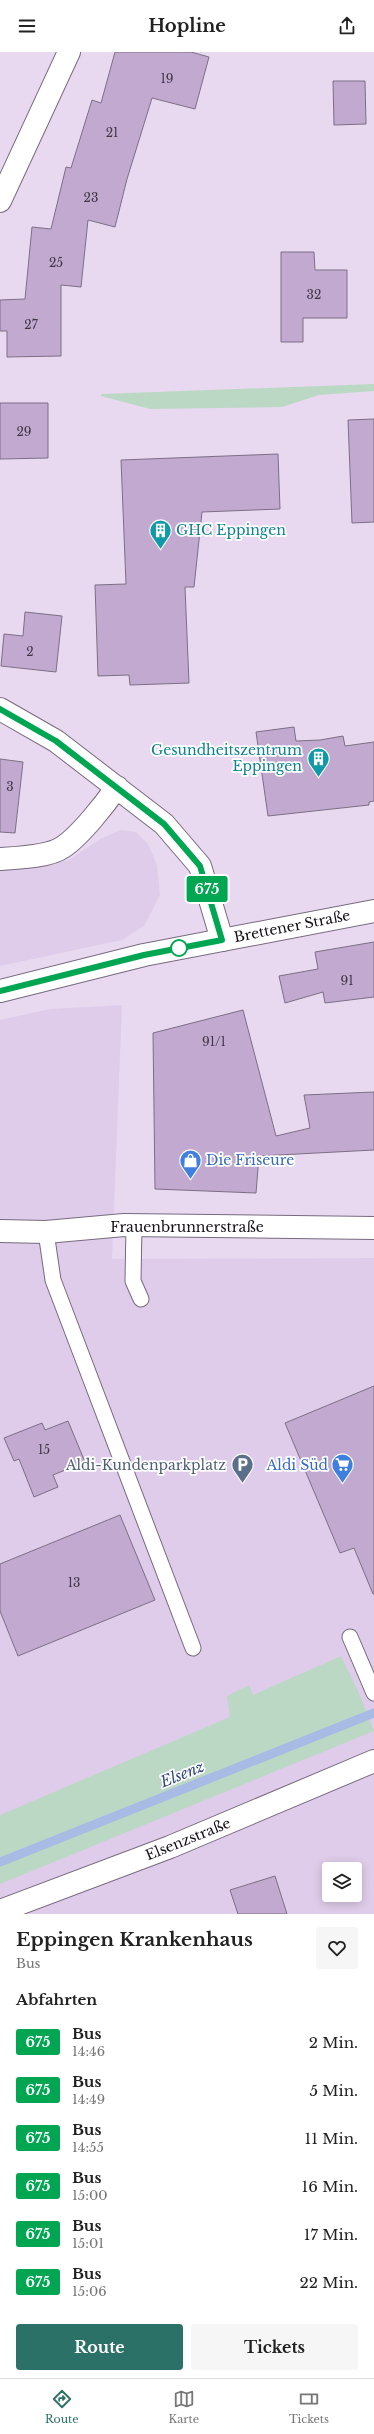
<!DOCTYPE html>
<html lang="de">
<meta charset="utf-8">
<style>
body{margin:0;font-family:"Libre Baskerville",serif;background:#f6f6f6;color:#222;height:100vh;display:flex;flex-direction:column;font-size:15px;white-space:nowrap}
*{box-sizing:border-box;margin:0}
p{font-size:13px;color:#767676}
.icon{flex:none;width:22px;height:22px;fill:none;stroke:currentColor;stroke-width:2;stroke-linecap:round;stroke-linejoin:round}
.map{position:relative;height:1862px;overflow:hidden}
.panel{display:flex;flex-direction:column;background:#fff;flex:1}
.panel>*{flex:none}
.badge{padding:0 8px;border-radius:3px;font-size:14px;line-height:26px}
.controls{position:absolute;left:322px;top:1810px;display:grid;gap:8px}
.controls a{display:grid;place-items:center;width:40px;height:40px;border-radius:4px;background:#fff;box-shadow:0 2px 10px #0003;font-size:20px}
.map>.badge{position:absolute;translate:-50% -50%;box-shadow:0 0 0 2px #fff}
h2{padding:0 16px;font-size:15px;line-height:36px}
.round{display:grid;place-items:center;flex:none;width:42px;height:42px;border-radius:4px;background:#f6f6f6}
.head{display:flex;align-items:center;justify-content:space-between;height:68px;padding:0 16px}
h1{font-size:19px;font-weight:700;line-height:30px}
.primary-button{display:flex;gap:8px;margin-top:auto;padding:8px 16px}
.primary-button a{flex:1;height:46px;border-radius:4px;background:#2b7167;color:#fff;font-size:16px;font-weight:700;line-height:46px;text-align:center}
.primary-button a+a{background:#f6f6f6;color:#222}
ul{padding:0;list-style:none}
li{display:flex;align-items:center;gap:12px;height:48px;padding:0 16px}
li div{flex:1}
li b{display:block;font-size:15px}
li em{font-style:normal}
li .badge{min-width:44px;font-weight:700;text-align:center}
header{display:flex;justify-content:space-between;align-items:center;height:52px;padding:0 16px;background:#fff;font-size:18px;font-weight:700}
.tabs{display:flex;justify-content:space-around;align-items:center;height:56px;border-top:1px solid #e0e0e0;background:#fff;font-size:11px;color:#767676}
.tabs a{display:grid;justify-items:center;gap:2px}
.tabs .current{color:#2b7167}
.map>svg:first-child{display:block}
</style>
<header><svg class="icon" aria-label="menu" viewBox="0 0 24 24"><path d="M4 6h16M4 12h16M4 18h16"/></svg>Hopline<svg class="icon" aria-label="share" viewBox="0 0 24 24"><path d="M12 15V3M7 8l5-5 5 5M5 13v7h14v-7"/></svg></header>
<div class="map">
<svg width="374" height="1862" viewBox="0 0 374 1862">
<rect width="100%" height="100%" fill="#e8d9f0"/>
<path fill="#dfccea" fill-rule="evenodd" d="M121,778L136,780L148,792L157,813L160,843L144,874L122,888L0,914V814L67,809L102,786Z
M122,953L112,1207L374,1206V1862H0V968L50,957ZM329,1817H355V1843H329Z"/>
<path fill="#bbd8c4" d="M374,332V339L319,343L282,355L150,357L101,344V342Z
M341,1604L358,1639L374,1679L0,1832V1763L230,1665L227,1644L249,1633L253,1643Z"/>
<g fill="none" stroke-linecap="round" stroke-linejoin="round">
<path stroke="#a8bbe4" stroke-width="9" d="M0,1810L374,1661"/>
</g>
<path fill="#c2a9d0" stroke="#7c6f84" d="M115,0H191L209,5L195,57L152,46L127,127L115,175L88,168L81,235L61,233V304L7,305V279H0V248L25,247L32,175L51,177L66,115L71,116L92,48L101,51Z
M333,29H365L366,72L334,73Z
M281,200H314L315,218H347V266H303V290H281Z
M0,351H48V406L0,407Z
M374,367V470L352,471L348,368Z
M278,402L280,457L202,460L194,535H185L189,631L130,633L129,623L98,624L95,533L126,532L121,408Z
M25,560L62,564L56,620L1,614L4,582L23,584Z
M294,675L296,689L320,688L343,684L345,694L374,690V749L369,750V753L268,764L256,680Z
M0,707L23,710L15,781L0,780Z
M374,890V945L325,951L323,940L285,951L279,924L318,917L315,900Z
M243,958L276,1084L310,1076L304,1043L374,1040V1098L259,1104L256,1141L155,1137L153,981Z
M374,1334V1542H373L354,1496L340,1501L285,1371Z
M68,1369L85,1410L53,1423L58,1435L34,1445L19,1407L14,1409L4,1386L42,1371L45,1378Z
M120,1463L155,1548L18,1604L0,1559V1512Z
M275,1824L287,1862H238L230,1838Z"/>
<g fill="none" stroke-linecap="round" stroke-linejoin="round">
<defs>
<path id="lane" d="M134,1173L133,1229L141,1247
M46,1180L53,1228L193,1596
M350,1585L374,1641"/>
<path id="street" d="M0,149L69,0
M0,657L56,689L164,772L200,814L222,888
M0,807C17,806 49,805 63,795C80,784 105,752 117,735
M0,1179L46,1180L124,1173L374,1176
M0,1859L170,1795L374,1709"/>
<path id="secondary" d="M0,939L144,903L374,859"/>
</defs>
<use href="#lane" stroke="#776a7e" stroke-width="17"/>
<use href="#street" stroke="#776a7e" stroke-width="24"/>
<use href="#secondary" stroke="#776a7e" stroke-width="24"/>
<use href="#lane" stroke="#fff" stroke-width="15"/>
<use href="#street" stroke="#fff" stroke-width="22"/>
<use href="#secondary" stroke="#fff" stroke-width="22"/>
</g>
<g fill="none" stroke-linecap="round" stroke-linejoin="round">
<defs>
<path id="line" d="M0,657L56,689L164,772L200,814L222,888L144,903L0,939"/>
</defs>
<use href="#line" stroke="#fff" stroke-width="9"/>
<use href="#line" stroke="#00a651" stroke-width="6"/>
</g>
<defs>
<symbol id="building-pin" viewBox="-11 -11 22 30"><path d="M0 17L-7.5 6A9.5 9.5 0 1 1 7.5 6Z" fill="#0f9aa8" stroke="#fff"/><path d="M-4-6H4V6H1V3H-1V6H-4ZM-2.5-4.3h1.7v1.8h-1.7ZM.8-4.3h1.7v1.8H.8ZM-2.5-1h1.7V.8h-1.7ZM.8-1h1.7V.8H.8Z" fill="#fff"/></symbol>
<symbol id="shop-pin" viewBox="-11 -11 22 30"><path d="M0 17L-7.5 6A9.5 9.5 0 1 1 7.5 6Z" fill="#3f7fe0" stroke="#fff"/><path d="M-5-2.5h2.3a2.7 3.5 0 0 1 5.4 0H5L5.5 6h-11ZM-1.5-2.5h3a1.5 2.3 0 0 0-3 0Z" fill="#fff"/></symbol>
<symbol id="parking-pin" viewBox="-11 -11 22 30"><path d="M0 17L-7.5 6A9.5 9.5 0 1 1 7.5 6Z" fill="#5c6f8a" stroke="#fff"/><path d="M-3.5-5.5H1a3.5 3.5 0 0 1 0 7H-1V5.5H-3.5ZM-1-3.4V-.6H.8a1.4 1.4 0 0 0 0-2.8Z" fill="#fff"/></symbol>
<symbol id="supermarket-pin" viewBox="-11 -11 22 30"><path d="M0 17L-7.5 6A9.5 9.5 0 1 1 7.5 6Z" fill="#3f7fe0" stroke="#fff"/><path d="M-6-5.5h2.5l.6 2H6L4.5 2H-2.5L-4.4-4H-6ZM-1.5 3.2a1.3 1.3 0 1 0 .1 0ZM3 3.2a1.3 1.3 0 1 0 .1 0Z" fill="#fff"/></symbol>
</defs>
<g fill-rule="evenodd">
<use href="#building-pin" x="148" y="466" width="25" height="34"/>
<use href="#building-pin" x="306" y="694" width="25" height="34"/>
<use href="#shop-pin" x="178" y="1096" width="25" height="34"/>
<use href="#parking-pin" x="230" y="1400" width="25" height="34"/>
<use href="#supermarket-pin" x="330" y="1400" width="25" height="34"/>
</g>
<circle fill="#fff" stroke="#00a651" stroke-width="2" cx="179" cy="896" r="8"/>
<g text-anchor="middle" dominant-baseline="central" stroke-width="3.5" stroke-linejoin="round" paint-order="stroke">
<g font-size="12" fill="#403645">
<text x="167" y="26">19</text>
<text x="112" y="80">21</text>
<text x="91" y="145">23</text>
<text x="56" y="210">25</text>
<text x="314" y="242">32</text>
<text x="31" y="272">27</text>
<text x="24" y="379">29</text>
<text x="30" y="599">2</text>
<text x="10" y="734">3</text>
<text x="347" y="928">91</text>
<text x="214" y="989">91/1</text>
<text x="44" y="1397">15</text>
<text x="74" y="1530">13</text>
</g>
<g font-size="14" fill="#0d838f" stroke="#fff" text-anchor="start">
<text x="176" y="478">GHC Eppingen</text>
<text x="302" y="698" text-anchor="end">Gesundheitszentrum<tspan x="302" dy="16">Eppingen</tspan></text>
</g>
<g font-size="14" fill="#151017" stroke="#fff">
<text transform="translate(292 874) rotate(-11)">Brettener Straße</text>
<text x="187" y="1175">Frauenbrunnerstraße</text>
<text transform="translate(188 1787) rotate(-22)">Elsenzstraße</text>
</g>
<g font-size="14" fill="#366cbe" stroke="#fff" text-anchor="start">
<text x="206" y="1108">Die Friseure</text>
<text x="328" y="1413" text-anchor="end">Aldi Süd</text>
</g>
<g font-size="14" fill="#4e5e75" stroke="#fff" text-anchor="end">
<text x="226" y="1413">Aldi-Kundenparkplatz</text>
</g>
<g font-size="15" font-style="italic" fill="#30477b" stroke="#fff">
<text transform="translate(182 1722) rotate(-22)">Elsenz</text>
</g>
</g>
</svg>
<div class="controls">
<a><svg class="icon" aria-label="layers" viewBox="0 0 24 24"><path d="M12 4l9 5-9 5-9-5zM3 14l9 5 9-5"/></svg></a>
</div>
<b class="badge" style="left:207px;top:837px;background:#00a651;color:#fff">675</b>
</div>
<section class="panel">
<div class="head"><div><h1>Eppingen Krankenhaus</h1><p>Bus</p></div><a class="round"><svg class="icon" aria-label="heart" viewBox="0 0 24 24"><path d="M12 20l-8-8c-3-5 5-10 8-4 3-6 11-1 8 4z"/></svg></a></div>
<h2>Abfahrten</h2>
<ul>
<li><span class="badge" style="background:#00a651;color:#fff">675</span><div><b>Bus</b><p>14:46</p></div><em>2 Min.</em></li>
<li><span class="badge" style="background:#00a651;color:#fff">675</span><div><b>Bus</b><p>14:49</p></div><em>5 Min.</em></li>
<li><span class="badge" style="background:#00a651;color:#fff">675</span><div><b>Bus</b><p>14:55</p></div><em>11 Min.</em></li>
<li><span class="badge" style="background:#00a651;color:#fff">675</span><div><b>Bus</b><p>15:00</p></div><em>16 Min.</em></li>
<li><span class="badge" style="background:#00a651;color:#fff">675</span><div><b>Bus</b><p>15:01</p></div><em>17 Min.</em></li>
<li><span class="badge" style="background:#00a651;color:#fff">675</span><div><b>Bus</b><p>15:06</p></div><em>22 Min.</em></li>
</ul>
<div class="primary-button"><a>Route</a><a>Tickets</a></div>
</section>
<nav class="tabs">
<a class="current"><svg class="icon" aria-label="directions" viewBox="0 0 24 24"><path d="M12 3l9 9-9 9-9-9zM9 14v-3h6M13 9l2 2-2 2"/></svg>Route</a>
<a><svg class="icon" aria-label="map" viewBox="0 0 24 24"><path d="M3 6l6-2 6 2 6-2v14l-6 2-6-2-6 2zM9 4v14M15 6v14"/></svg>Karte</a>
<a><svg class="icon" aria-label="tickets" viewBox="0 0 24 24"><path d="M3 7h18v10H3zM15 7v10"/></svg>Tickets</a>
</nav>
